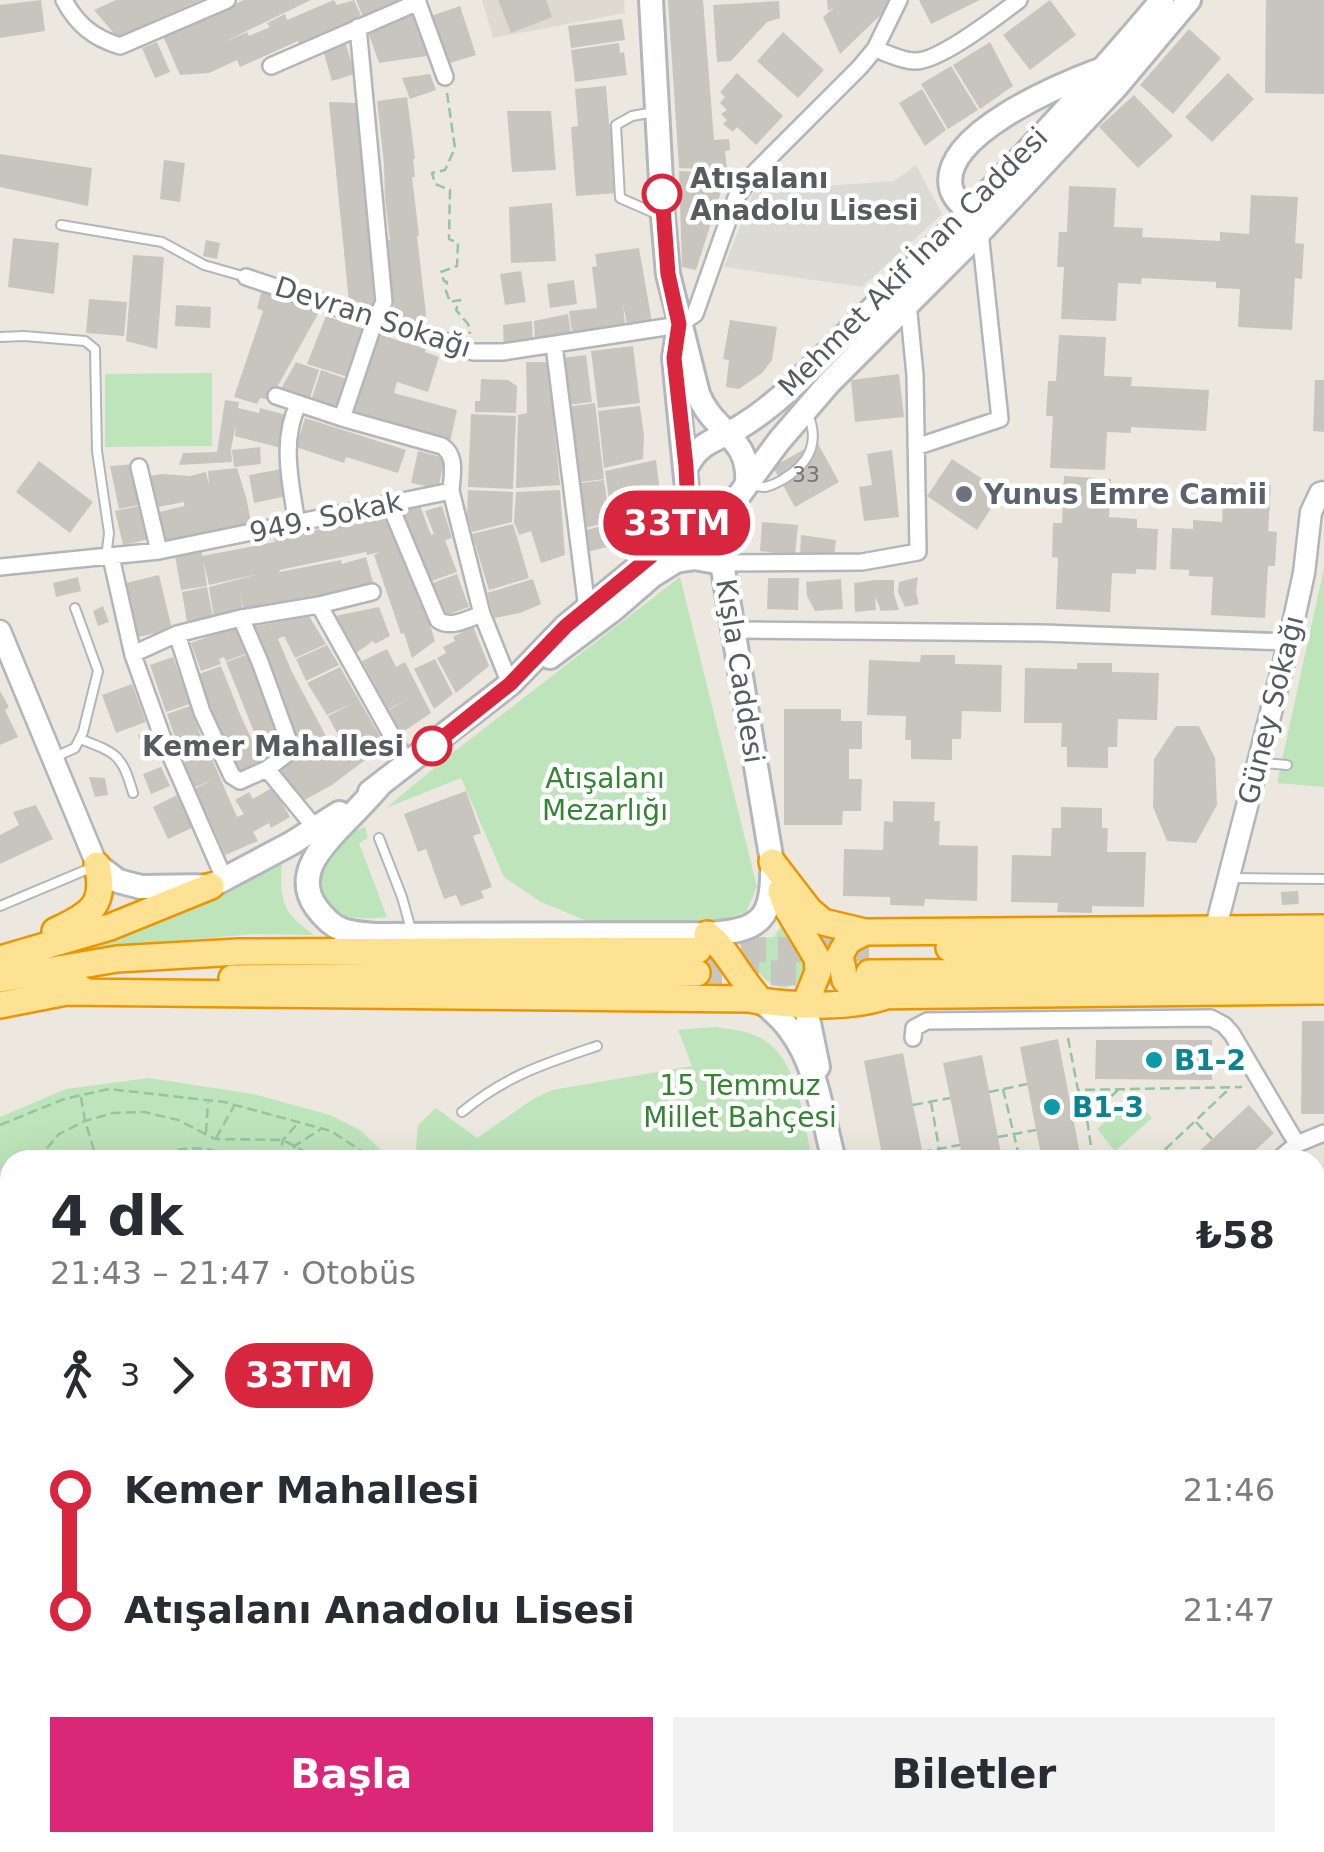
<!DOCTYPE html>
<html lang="tr">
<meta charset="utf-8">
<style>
body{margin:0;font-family:"DejaVu Sans",sans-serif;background:#f2f2f3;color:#2b2b33;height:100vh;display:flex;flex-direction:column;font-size:38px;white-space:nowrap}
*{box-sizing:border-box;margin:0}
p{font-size:32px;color:#7c7c81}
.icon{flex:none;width:55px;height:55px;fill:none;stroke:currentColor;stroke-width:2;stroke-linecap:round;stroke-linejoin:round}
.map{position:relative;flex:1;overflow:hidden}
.side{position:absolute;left:0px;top:1150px;width:1325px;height:702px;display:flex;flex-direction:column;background:#fff;border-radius:30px 30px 0 0;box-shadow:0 10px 40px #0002}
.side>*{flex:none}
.badge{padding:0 20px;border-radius:32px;font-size:35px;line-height:65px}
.map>.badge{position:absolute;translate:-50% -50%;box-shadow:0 0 0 5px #fff}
.legs{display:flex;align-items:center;gap:15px;height:110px;padding:0 50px;font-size:32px}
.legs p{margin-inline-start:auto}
.summary{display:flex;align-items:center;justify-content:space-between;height:170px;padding:0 50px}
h1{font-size:55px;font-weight:600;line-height:75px}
.action{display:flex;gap:20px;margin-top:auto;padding:20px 50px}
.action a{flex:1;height:115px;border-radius:0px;background:#db2777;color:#fff;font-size:40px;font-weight:600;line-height:115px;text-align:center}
.action a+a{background:#f2f2f3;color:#2b2b33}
ul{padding:0 50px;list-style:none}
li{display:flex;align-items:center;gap:35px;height:120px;font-size:38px}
li i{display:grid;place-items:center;width:15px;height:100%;margin:0 12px;background:currentColor}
li i::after{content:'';width:25px;height:25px;margin:-12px;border:8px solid;border-radius:50%;background:#fff}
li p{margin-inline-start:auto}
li:first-child i{background:linear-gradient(#0000 50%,currentColor 0)}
li:last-child i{background:linear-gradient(currentColor 50%,#0000 0)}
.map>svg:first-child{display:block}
</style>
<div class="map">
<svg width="1324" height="1852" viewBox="0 0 1324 1852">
<rect width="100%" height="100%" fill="#ece8df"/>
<path fill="#dcdad4" d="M916,165L942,214L862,287L724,267L754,191L894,181Z"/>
<path fill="#dedad0" d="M482,0H624L625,13L493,38Z"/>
<path fill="#bde4bb" d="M212,373V446L105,447V374Z
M1324,568V787L1277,783Z
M680,577L757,887L746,912L714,923L587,921L541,902L504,877L461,778L386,808L451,754Z
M365,827L368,838L359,843L387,917C365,920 349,918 327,912C322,902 316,891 316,880C316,856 344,833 365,827Z
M282,862C279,899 282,913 314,935L254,934L64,951L180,913Z
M782,925L805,958L808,971C779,1011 753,968 738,941L774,937Z
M715,1027C727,1029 742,1030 754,1035C799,1052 803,1119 812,1160H421L416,1149L418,1125L436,1108L477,1138L533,1099L552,1090L692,1066L678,1030Z
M149,1078L253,1094L330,1115L360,1130L391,1160H10V1842H1022L1025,1852H12L0,1832V1117L66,1089Z
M1134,1097L1152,1118L1115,1151L1097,1129Z"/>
<path fill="#c8c5be" d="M41,0L45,31L0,38V5Z
M116,0H201L117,37L94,10Z
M244,0H311L220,44L247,32L249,36L270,27L267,23L285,14L287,20L334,0L337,5L354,0L362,18L299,45L298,41L240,67L237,60L209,73L180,75L163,36Z
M356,0H407L363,17Z
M498,0H546L552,17L511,33Z
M668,0H703L714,140L729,139L730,150L725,151L727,170L679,168Z
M827,0H893L892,4L840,54L823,17L836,6L828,11Z
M919,0H980L931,24Z
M1050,0L1076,35L1030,70L1003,35Z
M1266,0H1324V94L1265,93Z
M779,1L780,18L767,22L731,61L717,62L713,5Z
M460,6L476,55L447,64L431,16Z
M411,12L427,56L379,63L367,29Z
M622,19L625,40L571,48L568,26Z
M1189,29L1221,58L1173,114L1140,85Z
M783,32L824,70L798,98L757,61Z
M345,41L355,74L332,81L322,47Z
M157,42L170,72L155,78L142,48Z
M990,42L1013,86L980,109L953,65Z
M619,43L620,53L624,52L627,75L575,82L571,50Z
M951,66L978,110L948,129L921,84Z
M737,73L783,116L756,145L737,127L733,132L723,124L727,120L721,114L727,110L720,103L725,97L720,92Z
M1228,73L1254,99L1212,142L1185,117Z
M430,74L436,90L410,99L402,78Z
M606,86L609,124H612L617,193L576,196L571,127L578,126L575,89Z
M922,89L946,130L925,146L899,103Z
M1134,95L1173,136L1138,168L1099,127Z
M407,97L415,159H413L415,177H412L419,235L417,236L428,331L396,323L387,240H390L385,199L384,164L377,101Z
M329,102L360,103L380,304L370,310L349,302Z
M507,111H551L556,170L512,172Z
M0,154L92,168L88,206L0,187Z
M164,160L185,163L180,202L160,199Z
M679,171L727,173L696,270L682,267Z
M1069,186L1116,188L1114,227L1143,228L1142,237L1220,241V232L1249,234L1251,195L1298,197L1295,243L1304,244L1302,279L1295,278L1292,330L1238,327L1240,289L1216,288V282L1142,278L1141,284L1118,283L1116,321L1061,319L1064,267H1057L1059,232H1067Z
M552,203L556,261L511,263L509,207Z
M13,238L59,243L54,294L8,287Z
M206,240L220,243L217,259L203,256Z
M639,248L652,322L627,325L623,304L625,325L592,330L593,335L573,338L569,311L597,308L592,267L597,266L595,254Z
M133,255L164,257L157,349L126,341Z
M521,271L526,302L505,305L500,274Z
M574,280L577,304L550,308L547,284Z
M263,286L323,305L270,400L260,398L257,404L234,397L263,311L257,308Z
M89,299L127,302L124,336L86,333Z
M176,305L211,307L210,328L175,326Z
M568,314L572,339L535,345L534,321Z
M326,316L367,330L351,378L307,364Z
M730,320L777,327L772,360L762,373L739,389L726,387L729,360L723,359Z
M532,321L533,345L504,350L503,325Z
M378,334L426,349L425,352L439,357L428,392L397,382L394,393L457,410L450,442L415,434L353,415Z
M1059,335L1106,337L1104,376L1132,377L1131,386L1209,390L1206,431L1131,427V433L1107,432L1105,470L1050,468L1053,416H1046L1048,381H1056Z
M633,346L640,403L598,408L591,351Z
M586,355L592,402L566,405L561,358Z
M296,362L319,370L308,404L278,394Z
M526,362H551L557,421L554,424L560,485L516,488L518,415L527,413Z
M321,370L350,380L339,414L310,404Z
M899,374L904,417L855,422L851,380Z
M481,379L508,380L517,386L516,413L475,412V401H480Z
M1315,380H1324V432L1313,431Z
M225,400L239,402L238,408L259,413L260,408L290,416L281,448L235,436L236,424L231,449L232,462L179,465L183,453L217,452Z
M595,403L604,479L575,483L566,407Z
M640,406L644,435L643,459L604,468L598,411Z
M471,414L516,416L513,489L468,487Z
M305,418L406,450L398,473L346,457L344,463L296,447Z
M817,442L839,482L795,507L773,467Z
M260,447L261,464L234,467L232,450Z
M892,450L899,517L864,521L859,487L872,485L867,454Z
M418,451L445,458L438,489L411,483Z
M952,459L1002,492L977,530L927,496Z
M656,460L663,514L612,521L605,471Z
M39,461L93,502L70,533L16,492Z
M135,464L143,504L119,509L110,466Z
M237,468L246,497L252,527L187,540L186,537L161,542L155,513L197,503L184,506V502L153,508L146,477L161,474L190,476L206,472L209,485L208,471Z
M282,469L287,496L254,503L249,475Z
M1064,476L1111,479L1109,517L1137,519V528L1158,529L1156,570L1136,569V574L1112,573L1110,612L1056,609L1058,558L1052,557L1053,523H1062Z
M604,480L610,522L581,529L575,484Z
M1224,483L1271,485L1268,531L1277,532L1275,566H1268L1265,618L1211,615L1213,577L1189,576V570L1170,569L1172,528L1193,529V520L1222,522Z
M468,490L513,492L512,522L472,532L467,514Z
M560,490L565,555L541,563L531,531L519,535L514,522L516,492Z
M419,503L431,535L434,534L425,511L442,506L452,538L445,540L457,572L429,582L421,560L419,561L401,510Z
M143,505L150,539L123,545L115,511Z
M390,514L400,548L417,584L435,641L412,658L404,633L401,634L374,555L380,552L367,555L366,552L279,570L280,572L341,560L342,564L366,557L374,586L244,612L240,590L243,612L214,617L209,587L263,573L209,585L203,560L207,586L181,590L175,555L201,550L202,556L275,542L274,539Z
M762,522L798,525L795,555L760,551Z
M513,524L529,578L489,590L472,534Z
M610,524L615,545L587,552L582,531Z
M801,535L836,540L834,558L800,556Z
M457,574L469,607L441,617L430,584Z
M159,575L172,629L139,637L126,583Z
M78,577L81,591L56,597L53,583Z
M918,577L916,592L919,604L905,607L898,592L899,582Z
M768,578H799L798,610L767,609Z
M533,579L541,604L520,613L494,618L487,593Z
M841,579L843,609L815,611L807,596L806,582Z
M875,580H894V594L899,610L881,611L875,596L876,610L855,612L854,583Z
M207,587L213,617L187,622L182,592Z
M103,606L109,622L98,626L93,611Z
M379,607L390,636L375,644L373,641L352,656L335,616Z
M309,616L326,644L295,658L284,636L278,639L292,672L327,738L301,752L252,627Z
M237,626L248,653L226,661L224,657L219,659L221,664L201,671L191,643Z
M473,626L489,666L456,693L437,658L446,653L443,647L455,641L453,637Z
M327,645L339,665L306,681L296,659Z
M387,649L396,667L405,662L431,713L400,734L388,711L410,697L388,710L362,661Z
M248,654L275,720L286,755L242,775L216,722L199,674L221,666L240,714L256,749L260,747L226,662Z
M921,655H955V664L1002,665L1001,712L962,711L961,739H952V760L911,759V740H905L906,716L867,715L869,660L920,662Z
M173,657L190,704L166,712L150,665Z
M435,659L453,694L434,709L414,669Z
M1077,663H1112V672L1159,673L1157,720L1118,719L1117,747H1108V768L1067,767V747H1061L1062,723H1024L1025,668L1077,669Z
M340,667L385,745L332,785L299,803L279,766L329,740L330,743L336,740L334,737L338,735L328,716L353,703L327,715L307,683Z
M132,684L146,722L116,733L102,695Z
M0,691L9,707L5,710L18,737L0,745Z
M190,706L206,751L183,761L167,714Z
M784,709H841V721H862V749H849V779H862L861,811H843L842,825H784Z
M1176,726H1199L1215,758L1217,805L1196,843L1167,841L1153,807L1154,759Z
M149,731L156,749L145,753L138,735Z
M209,752L237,817L244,814L235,800L249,792L253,799L273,787L290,817L271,828L269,823L253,832L258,841L225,855L206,812L202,813L192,790L214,779L191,789L181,764Z
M161,767L170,786L151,794L143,774Z
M89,777L105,778L108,795L95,797Z
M466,791L481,833L473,836L492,887L481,891L484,898L461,906L456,895L444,899L426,849L418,852L404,814Z
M177,795L192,828L168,839L153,807Z
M893,801L935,802L934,821H940L939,845L978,846L977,901L925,899L924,906L890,905V897L843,896L844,849L883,850L884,821L893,822Z
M36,805L53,839L0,864V835L19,825L13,812Z
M1061,807L1102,808V828H1108L1107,852H1146L1144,907L1092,906V913L1057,912L1058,903L1011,902L1012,855L1051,856L1052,828H1061Z
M1298,891L1299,904L1282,905L1281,892Z
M1302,1021H1324V1114H1301Z
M1058,1039L1080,1154L1042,1160L1020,1047Z
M1096,1040H1212V1080L1095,1079Z
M903,1053L913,1105L924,1160H883L864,1061Z
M982,1055L998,1137L1002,1160H963L943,1063Z
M1249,1105L1274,1133L1245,1160H1190Z
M1315,1189L1324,1190V1299L1315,1298Z
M0,1406H10V1475H0Z
M10,1708V1748L0,1750V1710Z
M1149,1842H1242L1243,1844L1210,1852H1151Z"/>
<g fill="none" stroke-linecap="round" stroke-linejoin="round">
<path stroke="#c7c5bf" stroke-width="25" stroke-dasharray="25 12" stroke-linecap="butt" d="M704,950L869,949
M697,973H837"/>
<defs>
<path id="service" d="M654,112L632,116L616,125L620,198L659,215
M61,225L162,242L204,265L246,277
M0,337L24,336L85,341L95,349L97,451L109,533L106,558
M751,484C763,490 771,486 782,480C809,464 821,443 807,412
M80,739C117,753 122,755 133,793
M55,757L75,748L83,732L98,671L75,608
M1263,763L1287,765
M379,838L402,897L412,933
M1233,878L1324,879
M0,906L93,867
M462,1112C507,1075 544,1064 597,1046"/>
<path id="minor" d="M64,0C77,25 94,38 120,46L227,0
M417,0L445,77
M875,49C887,53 902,61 914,61C938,63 999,15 1019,0
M271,66L418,2
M246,277L375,320L420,332L473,352H503L679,325L695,314L736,198L754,173L860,67L875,49L899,0
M554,345L587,609
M276,396L342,418L442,446C457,456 452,474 451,491
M342,418L375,320L384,302L358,27
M916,447L1000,419L980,232
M139,467L159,551
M389,503L438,620C451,629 467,619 482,614
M297,524C291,485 280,441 298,405
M111,557L133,655L162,736L224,878
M722,563L862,562L918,552L915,375L908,303
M0,567L159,551L451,491L482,614L510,684
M319,605L372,592
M733,630L1042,633L1289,642
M177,634L202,712L232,776L240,781L267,769L292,750L260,662L241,618
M133,654L177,634L241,618L319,605L408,765
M267,769L316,829
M913,1038L914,1028L927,1021L1211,1018L1224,1025L1232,1034L1297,1144
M1278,1160L1297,1144L1324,1133
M1311,1842L1314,1852"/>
<path id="tertiary" d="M0,631L97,865
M1216,927L1289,642L1304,573L1311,512L1320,493L1324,492"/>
<path id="secondary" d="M651,0L663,217L668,274L698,394C713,432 750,437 747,482
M977,217C967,210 954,200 951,188C939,135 1060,85 1097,71
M687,466C701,440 717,441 740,427C760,415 778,400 794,385C921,263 1050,134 1162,0
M550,657L614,609L652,576L676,561L695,558L722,563
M379,786C369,797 358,809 347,820C325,843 292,873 316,907C334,932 347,933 376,935L707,934C762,931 774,918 772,862L722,563L727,520L734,502L779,441L829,383L980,232L1116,87L1189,0
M370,792L510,684L566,626L650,557L673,533L683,508L687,489L674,358L679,325
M97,865L118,881L141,887L211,886L292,843L339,813
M762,1002C772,1010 783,1020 790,1030C818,1067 822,1117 834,1160
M805,1004L818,1067
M1050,1842L1052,1852"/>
<path id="trunk" d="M772,862L809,910L823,922L865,932L1324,928
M781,891L787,908L817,958L818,972L805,1004
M55,931C90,915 107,905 97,865
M865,932L848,941L840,955L845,980L855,991L865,996L1324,991
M707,934C728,950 741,981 762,1002
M949,948L1324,946
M0,959L110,927L211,886
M869,973L1324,971
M232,978L697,973
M0,979L117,959L238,952L698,950
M67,992L748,999C787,1006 845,1009 883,997
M0,1005L82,989"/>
</defs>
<use href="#service" stroke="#b2b6ba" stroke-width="12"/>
<use href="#minor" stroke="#b2b6ba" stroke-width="20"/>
<use href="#tertiary" stroke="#b2b6ba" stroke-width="25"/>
<use href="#secondary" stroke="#b3b7bc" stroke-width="28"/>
<use href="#trunk" stroke="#eb9600" stroke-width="30"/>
<path stroke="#94c5a0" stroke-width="2.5" stroke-dasharray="10 5" stroke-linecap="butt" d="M447,93L455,148L445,170L432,173L435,184L450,190L449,239L458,243L457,266L441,272L444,281L447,282L446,291L450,302L460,300L456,310L468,324L470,334
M1068,1038L1078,1090L1242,1087
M1003,1089L1020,1160
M989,1092L1027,1084
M81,1097L85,1121L97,1160
M931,1102L941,1160
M913,1105L950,1098
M1196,1122L1212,1139
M0,1125L64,1099L109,1089L224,1102L331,1131L375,1160
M206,1133L208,1102
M998,1137L1036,1130
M216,1138L234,1106
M922,1152L960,1145
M37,1160L59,1134L85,1121L113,1113L144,1112L178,1120L215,1139L283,1140L321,1160
M149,1160C173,1147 209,1142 232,1160
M278,1160L283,1140L298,1123
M284,1160L296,1145L321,1129
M736,1160L737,1156
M1093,1160L1087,1119L1118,1090
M1154,1160L1230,1088
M0,1397H10
M0,1491H10
M1315,1544L1324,1543
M0,1549H10
M0,1555L4,1564L10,1567
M0,1615L10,1612
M0,1632L10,1630
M0,1704L10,1701
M10,1778L0,1781L2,1790L10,1788
M0,1812L10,1828
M20,1842L28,1852
M512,1842V1852
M739,1842V1852
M750,1842V1852
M1078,1842L1081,1852
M1139,1842L1141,1852
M981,1852L986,1842"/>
<use href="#service" stroke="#fff" stroke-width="8"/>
<use href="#minor" stroke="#fff" stroke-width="15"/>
<use href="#tertiary" stroke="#fff" stroke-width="20"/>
<use href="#secondary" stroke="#fff" stroke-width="22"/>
<use href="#trunk" stroke="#fee293" stroke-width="25"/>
</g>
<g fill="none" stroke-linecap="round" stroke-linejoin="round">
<defs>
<path id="line-1" d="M432,746L510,684L566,626L650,557L673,533L684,508L687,488L686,466L674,358L679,324L668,274L662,194"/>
</defs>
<use href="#line-1" stroke="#fff" stroke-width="22"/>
<use href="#line-1" stroke="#d7263d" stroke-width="15"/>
</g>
<g fill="#fff" stroke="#d7263d" stroke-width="5">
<circle cx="662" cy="194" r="18"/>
<circle cx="432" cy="746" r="18"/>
</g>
<circle fill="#6b7280" stroke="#fff" stroke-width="4" cx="964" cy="494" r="10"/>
<g fill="#0f9aa8" stroke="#fff" stroke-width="4">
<circle cx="1154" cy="1060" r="10"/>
<circle cx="1052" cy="1107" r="10"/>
</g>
<g text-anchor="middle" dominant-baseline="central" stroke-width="9" stroke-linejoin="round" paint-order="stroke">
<g font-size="22" fill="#747678">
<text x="806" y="474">33</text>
</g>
<g font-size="28" font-weight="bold" fill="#585c60" stroke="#fff" text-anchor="start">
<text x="690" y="178">Atışalanı<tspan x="690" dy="32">Anadolu Lisesi</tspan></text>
<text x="404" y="746" text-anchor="end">Kemer Mahallesi</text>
</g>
<g font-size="28" fill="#585c60" stroke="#fff">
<text transform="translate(913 262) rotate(-45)">Mehmet Akif İnan Caddesi</text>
<text transform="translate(373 317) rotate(18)">Devran Sokağı</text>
<text transform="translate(326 517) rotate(-12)">949. Sokak</text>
<text transform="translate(740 671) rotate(81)">Kışla Caddesi</text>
<text transform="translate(1271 710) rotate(-76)">Güney Sokağı</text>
</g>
<g font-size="28" font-weight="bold" fill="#5b616d" stroke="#fff" text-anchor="start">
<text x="984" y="494">Yunus Emre Camii</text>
</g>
<g font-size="28" fill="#348434" stroke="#fff">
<text x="605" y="778">Atışalanı<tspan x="605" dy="32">Mezarlığı</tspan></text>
<text x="740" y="1085">15 Temmuz<tspan x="740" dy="32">Millet Bahçesi</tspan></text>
</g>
<g font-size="28" font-weight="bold" fill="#0d838f" stroke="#fff" text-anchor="start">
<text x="1174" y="1060">B1-2</text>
<text x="1072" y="1107">B1-3</text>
</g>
</g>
</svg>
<b class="badge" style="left:677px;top:523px;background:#d7263d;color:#fff">33TM</b>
<section class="side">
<div class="summary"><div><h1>4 dk</h1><p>21:43 – 21:47 · Otobüs</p></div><b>₺58</b></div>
<div class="legs"><svg class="icon" aria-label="walk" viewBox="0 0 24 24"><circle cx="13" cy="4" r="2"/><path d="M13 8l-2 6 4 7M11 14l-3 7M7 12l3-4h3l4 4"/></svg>3<svg class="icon" aria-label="forward" viewBox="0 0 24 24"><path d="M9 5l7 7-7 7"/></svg><b class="badge" style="background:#d7263d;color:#fff">33TM</b></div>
<ul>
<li><i style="color:#d7263d"></i><b>Kemer Mahallesi</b><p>21:46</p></li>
<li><i style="color:#d7263d"></i><b>Atışalanı Anadolu Lisesi</b><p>21:47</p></li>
</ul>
<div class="action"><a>Başla</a><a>Biletler</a></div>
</section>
</div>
